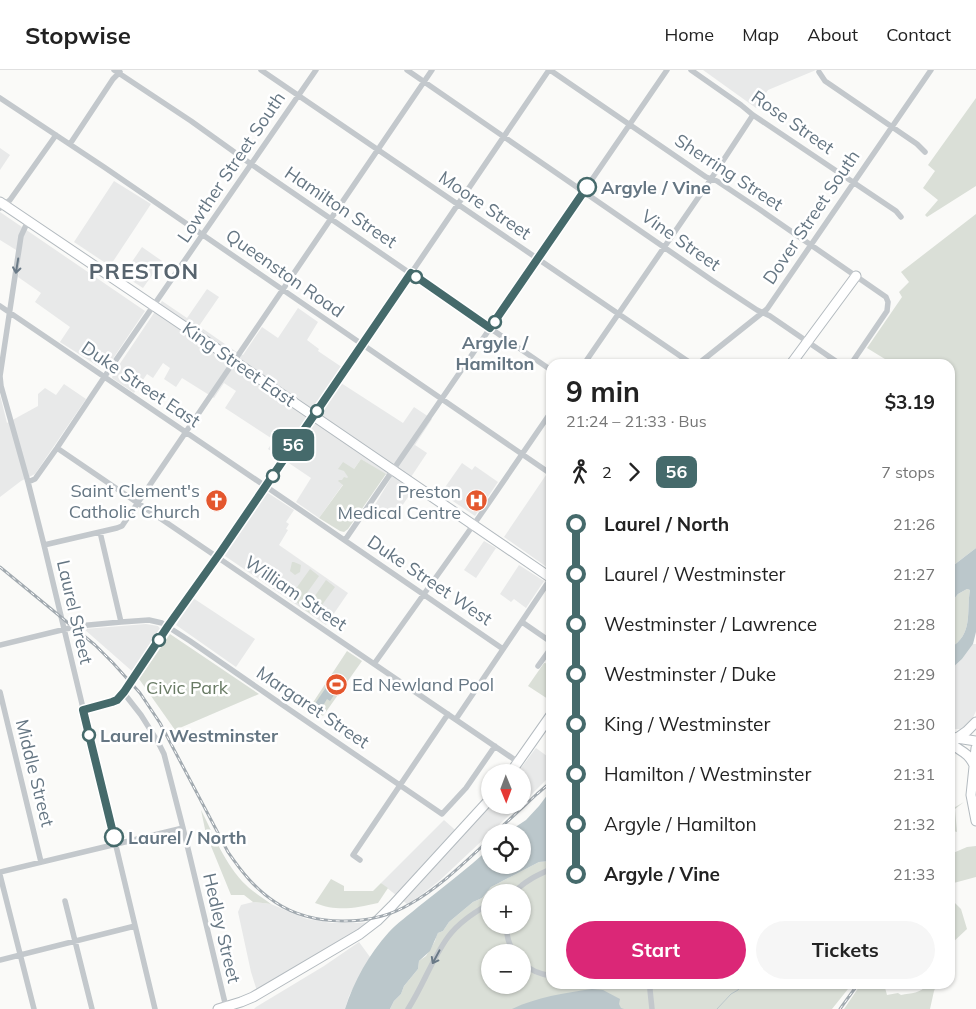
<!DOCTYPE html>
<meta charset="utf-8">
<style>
body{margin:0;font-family:Mulish,sans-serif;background:#f6f6f6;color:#222;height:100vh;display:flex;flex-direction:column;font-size:19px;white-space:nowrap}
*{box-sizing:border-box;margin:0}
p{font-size:16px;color:#767676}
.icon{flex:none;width:28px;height:28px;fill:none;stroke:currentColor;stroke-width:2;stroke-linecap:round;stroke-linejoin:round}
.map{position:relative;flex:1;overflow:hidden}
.panel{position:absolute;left:546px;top:289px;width:409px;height:630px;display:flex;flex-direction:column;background:#fff;border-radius:15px;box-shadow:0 1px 4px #0004}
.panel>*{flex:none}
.badge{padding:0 10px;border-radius:8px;font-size:18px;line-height:32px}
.needle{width:32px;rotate:179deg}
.tools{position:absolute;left:481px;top:694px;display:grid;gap:10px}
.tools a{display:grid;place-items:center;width:50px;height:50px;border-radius:50%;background:#fff;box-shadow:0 1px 4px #0004;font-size:25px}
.map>.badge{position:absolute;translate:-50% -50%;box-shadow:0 0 0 2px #fff}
.legs{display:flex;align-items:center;gap:8px;height:55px;padding:0 20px;font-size:16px}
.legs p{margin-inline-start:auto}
.head{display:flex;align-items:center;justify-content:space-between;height:85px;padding:0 20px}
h1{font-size:28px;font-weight:700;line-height:38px}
.button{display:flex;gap:10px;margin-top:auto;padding:10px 20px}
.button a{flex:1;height:58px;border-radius:30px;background:#db2777;color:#fff;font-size:20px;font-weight:700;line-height:58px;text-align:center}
.button a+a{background:#f6f6f6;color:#222}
ul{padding:0 20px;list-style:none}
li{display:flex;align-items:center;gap:18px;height:50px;font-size:19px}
li i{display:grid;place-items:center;width:8px;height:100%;margin:0 6px;background:currentColor}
li i::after{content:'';width:12px;height:12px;margin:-6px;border:4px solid;border-radius:50%;background:#fff}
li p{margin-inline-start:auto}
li:first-child i{background:linear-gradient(#0000 50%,currentColor 0)}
li:last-child i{background:linear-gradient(currentColor 50%,#0000 0)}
header{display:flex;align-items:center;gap:30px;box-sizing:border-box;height:70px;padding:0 25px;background:#fff;border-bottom:1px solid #e0e0e0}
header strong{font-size:24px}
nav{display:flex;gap:28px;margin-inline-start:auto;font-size:18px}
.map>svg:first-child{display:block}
</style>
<header>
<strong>Stopwise</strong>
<nav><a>Home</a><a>Map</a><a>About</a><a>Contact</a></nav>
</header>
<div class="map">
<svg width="976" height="939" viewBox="0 0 976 939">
<rect width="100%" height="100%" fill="#fafaf8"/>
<path fill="#e8e9e9" d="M703,0H816L768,20L756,38Z
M0,78L10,85L0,100Z
M114,111L151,134L110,196L74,172Z
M0,142L145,241L110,293L104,298H101L60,272L70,257L35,232L41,223L18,207L21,183L0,170Z
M142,177L162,191L143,218L123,205Z
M207,219L219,227L199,256L235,281L243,285L262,257L278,268L298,238L318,252L307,270L319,279L318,281L349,302L341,313L403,353L414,337L432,349L415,375L427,383L405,416L412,421L392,451L373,438L391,408L361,389L319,448L296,432L311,408L268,379L274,370L225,338L236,321L224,313L214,328L182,308L176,317L164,309L170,298L163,293L153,308L147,304L134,323L112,308L113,304L162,231L187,248Z
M64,314L86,329L35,404L21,411L0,427V325L7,353L38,336V324L45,318L56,325Z
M462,393L472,400L475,396L498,412L475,446L441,423Z
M546,405L551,409V500L504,467Z
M268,423L294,440L286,452L289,454L286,459L288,460L279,475L348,523L326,555L225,486V483L266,424Z
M484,471L496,478L476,508L464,500Z
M519,495L544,511L526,538L514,529L511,532L500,524Z
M193,528L255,569L236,597L176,555Z
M146,554L158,556L161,560L133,602L84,559Z
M973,574H976V641L971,652L962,659H950V600L962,589Z
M536,678L551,689V705L523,733L522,702H518Z
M490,735H520L439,811L421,825L407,834L381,813L444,750L462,766Z
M253,832L271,834L292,843L307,849L332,853H357L371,852L359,862L257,921L251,902L238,842L241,835Z
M359,872L370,887L349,926L345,939H254L256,937L324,896Z"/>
<path fill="#dadfd7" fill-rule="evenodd" d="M976,28V116L927,147L925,145L938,130L923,118L935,101L928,95Z
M976,144V478L950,498V294H893L867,278L902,227L899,222L909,212L901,202Z
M361,389L386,404L348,459L344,462L340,461L319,448L343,415L338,411L339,410H342L344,407L347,408L348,407L344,401L338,399L343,392L354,399Z
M292,492H294L301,495L300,502L295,505L290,501Z
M310,499L319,506L299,534L290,527Z
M326,510L335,517L314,546L305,540Z
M967,519L970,520C966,542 974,564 950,578V534L958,524Z
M170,564L259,624L175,660L139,609Z
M347,581L362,591L323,646L310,637Z
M544,593L551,594V631L528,616Z
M964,732L955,739L957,762L950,760V740Z
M201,740C214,765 225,795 246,815C253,822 263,828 271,834L253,832L244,825H231L206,764Z
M976,776V807L950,814V781L953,783L967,777Z
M551,791V914H852L832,939H390L394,931L401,924L404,916L418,899L419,891L426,886L435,871L436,867L438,863L443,861L449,852L473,832L482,828L491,817L539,792ZM490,822H522V855H490ZM490,882H522V915H490Z
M331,809L344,816V821H373L381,813L388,818L378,833C355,838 338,842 315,833Z
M950,828L961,839L967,859L951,874L950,884Z
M861,914H884L887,925L898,923L901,925C911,923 921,924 927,914H937L934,921L930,939H844Z"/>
<path fill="#bbc7cb" d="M976,478V562L973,574L962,589L950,600V578C974,564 966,542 970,520L967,519L958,524L950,534V498Z
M334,606L343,612L330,631L327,629L321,639L314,635Z
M551,720V791L539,792L491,817L482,828L473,832L449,852L443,861L438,863L430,881L419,891L418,899L404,916L401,924L394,931L390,939H345C354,911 369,884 389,862C397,853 409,845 418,837C442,818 467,799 490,778V795H522V762H508L526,750L539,736Z
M592,919L603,920L620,929L619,934L621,938L624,939H512C537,927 564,923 592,919Z"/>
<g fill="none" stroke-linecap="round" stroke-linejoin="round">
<path stroke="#bbc7cb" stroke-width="1" d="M717,939L731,924L738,920L741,916V914"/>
<defs>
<path id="secondary" d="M0,132L200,267L280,323L551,508
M791,294L856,206
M950,667L976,671
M957,668L967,661L976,652
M950,672C959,682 967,680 974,695
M976,678L971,725L976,751
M511,702L551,645
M218,939L241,932L253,927L360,864L377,851L392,836L490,729"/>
</defs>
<use href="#secondary" stroke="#b3babf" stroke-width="11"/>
<path stroke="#c3c8cc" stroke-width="5.5" d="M114,0L191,51L251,94L551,300
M261,0L692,294
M407,0L713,211L757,240L770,246L840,294
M550,0L706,107L717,111L759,139L886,227L888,232L887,241L851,294
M691,0L741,35L753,45L896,141L901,147
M819,2L825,11L917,74L925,82
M0,28L104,97L551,404
M70,74L113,9L120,2
M0,138L10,130L56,65
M28,151L21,166L0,306L1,316L28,412L44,475L155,939
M0,236L299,439L503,579
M584,294L711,109L753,45
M698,294L767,239L931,0
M57,378L518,692
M28,412L35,409L57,378L107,303L316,0
M100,462L121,552
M345,470L667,0
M44,475L117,458L122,456L432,0
M522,552L551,572
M0,575L78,556L121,552L149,550L162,553L190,571L271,627L442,744L466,718L495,676
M374,594L479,447L551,342
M538,596L551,578
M0,622L41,792
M123,622L141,645L158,672L164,684L183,758L226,937
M83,640L112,633L117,630L123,622L319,339L549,0
M456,649L551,508
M360,790L353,785L448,644
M0,802L183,758
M0,805L34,939
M515,822C524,811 538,805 551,799
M65,831L92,939
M506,855C507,865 508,874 514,882
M0,890L135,856
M522,893C531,901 540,904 551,906
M651,914L650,920L652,939
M408,939C423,916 432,889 448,867C459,852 474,843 490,833"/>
<use href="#secondary" stroke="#fff" stroke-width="9"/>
<defs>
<path id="rail" d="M0,497L95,575L113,593L140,623L160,653L228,782C241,801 255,819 275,832C312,857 372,857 410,834C440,817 465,792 490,769
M496,762L537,724L551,712
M840,939L858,914"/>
</defs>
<use href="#rail" stroke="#a2aab0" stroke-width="3"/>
<use href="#rail" stroke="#fff" stroke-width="1" stroke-dasharray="4" stroke-linecap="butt"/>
</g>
<defs><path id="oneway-shaft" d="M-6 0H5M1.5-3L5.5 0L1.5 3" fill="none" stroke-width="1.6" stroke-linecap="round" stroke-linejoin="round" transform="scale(1.25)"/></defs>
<g stroke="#6a7a87">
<use href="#oneway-shaft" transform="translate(17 196) rotate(99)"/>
<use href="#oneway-shaft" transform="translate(436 887) rotate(118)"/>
</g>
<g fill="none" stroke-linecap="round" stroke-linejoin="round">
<defs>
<path id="line-1" d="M114,767L83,640L112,632L117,630L124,622L168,556L220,483L411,203L490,258L587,117"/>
</defs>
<use href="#line-1" stroke="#fff" stroke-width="11"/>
<use href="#line-1" stroke="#456a6b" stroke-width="8"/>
</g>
<defs>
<symbol id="church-disc" viewBox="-11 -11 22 22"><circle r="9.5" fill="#e4572e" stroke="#fff"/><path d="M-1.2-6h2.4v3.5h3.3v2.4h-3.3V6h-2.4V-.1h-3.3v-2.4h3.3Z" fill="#fff"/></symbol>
<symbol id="hospital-disc" viewBox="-11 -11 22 22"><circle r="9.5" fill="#e4572e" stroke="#fff"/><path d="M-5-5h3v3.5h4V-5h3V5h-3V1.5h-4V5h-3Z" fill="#fff"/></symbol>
<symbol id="stadium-disc" viewBox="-11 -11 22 22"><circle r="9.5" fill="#e4572e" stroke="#fff"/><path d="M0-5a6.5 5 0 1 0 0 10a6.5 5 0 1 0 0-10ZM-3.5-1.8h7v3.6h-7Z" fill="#fff"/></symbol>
</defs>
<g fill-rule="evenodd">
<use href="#church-disc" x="204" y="418" width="25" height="25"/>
<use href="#hospital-disc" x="464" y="418" width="25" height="25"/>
<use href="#stadium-disc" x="324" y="602" width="25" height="25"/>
</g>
<g fill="#fff" stroke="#456a6b" stroke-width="2.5">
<circle cx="587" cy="117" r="9"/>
<circle cx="416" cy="207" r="6"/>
<circle cx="495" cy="252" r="6"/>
<circle cx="317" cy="341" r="6"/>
<circle cx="273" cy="406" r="6"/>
<circle cx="159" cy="570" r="6"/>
<circle cx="89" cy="665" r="6"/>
<circle cx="114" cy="767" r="9"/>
</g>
<g text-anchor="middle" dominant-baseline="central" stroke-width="5" stroke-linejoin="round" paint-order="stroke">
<g font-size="18" fill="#657683" stroke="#fff">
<text transform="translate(793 52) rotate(35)">Rose Street</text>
<text transform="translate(231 97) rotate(-56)">Lowther Street South</text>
<text transform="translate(729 102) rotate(33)">Sherring Street</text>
<text transform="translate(485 135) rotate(34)">Moore Street</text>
<text transform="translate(341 137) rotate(34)">Hamilton Street</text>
<text transform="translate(811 147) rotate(-56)">Dover Street South</text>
<text transform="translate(681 170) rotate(35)">Vine Street</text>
<text transform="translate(285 203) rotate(35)">Queenston Road</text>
<text transform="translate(239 294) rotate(35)">King Street East</text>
<text transform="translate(141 314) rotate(34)">Duke Street East</text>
<text transform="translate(430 510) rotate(34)">Duke Street West</text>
<text transform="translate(296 523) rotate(34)">William Street</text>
<text transform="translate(75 542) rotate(77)">Laurel Street</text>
<text transform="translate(313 637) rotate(34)">Margaret Street</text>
<text transform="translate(35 703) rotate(76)">Middle Street</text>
<text transform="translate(222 858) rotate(77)">Hedley Street</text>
</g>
<g font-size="18" font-weight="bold" fill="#657683" stroke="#fff" text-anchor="start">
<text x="601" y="117">Argyle / Vine</text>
<text x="495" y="272" text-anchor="middle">Argyle /<tspan x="495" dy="21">Hamilton</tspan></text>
<text x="100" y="665">Laurel / Westminster</text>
<text x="128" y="767">Laurel / North</text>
</g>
<g font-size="18" fill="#657683" stroke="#fff" text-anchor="end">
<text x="200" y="420">Saint Clement's<tspan x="200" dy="21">Catholic Church</tspan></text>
<text x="461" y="421">Preston<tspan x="461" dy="21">Medical Centre</tspan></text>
<text x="352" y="614" text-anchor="start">Ed Newland Pool</text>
</g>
<g font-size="18" fill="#687a64" stroke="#fff">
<text x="187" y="617">Civic Park</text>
</g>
<g font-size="22" font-weight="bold" letter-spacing="1" fill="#57646e" stroke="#fff">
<text x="144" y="201">PRESTON</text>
</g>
</g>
</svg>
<div class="tools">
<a><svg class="needle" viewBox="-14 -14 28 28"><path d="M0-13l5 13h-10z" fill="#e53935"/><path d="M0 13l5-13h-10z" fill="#767676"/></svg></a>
<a><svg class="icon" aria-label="locate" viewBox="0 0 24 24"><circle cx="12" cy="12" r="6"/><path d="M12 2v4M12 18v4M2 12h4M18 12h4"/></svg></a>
<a>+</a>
<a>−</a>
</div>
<b class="badge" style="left:293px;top:375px;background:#456a6b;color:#fff">56</b>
<section class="panel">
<div class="head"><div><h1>9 min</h1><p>21:24 – 21:33 · Bus</p></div><b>$3.19</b></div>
<div class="legs"><svg class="icon" aria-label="walk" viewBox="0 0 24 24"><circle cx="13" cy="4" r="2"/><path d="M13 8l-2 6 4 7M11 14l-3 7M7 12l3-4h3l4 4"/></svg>2<svg class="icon" aria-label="forward" viewBox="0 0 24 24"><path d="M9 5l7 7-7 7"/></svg><b class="badge" style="background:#456a6b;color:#fff">56</b><p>7 stops</p></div>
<ul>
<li><i style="color:#456a6b"></i><b>Laurel / North</b><p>21:26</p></li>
<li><i style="color:#456a6b"></i><span>Laurel / Westminster</span><p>21:27</p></li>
<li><i style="color:#456a6b"></i><span>Westminster / Lawrence</span><p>21:28</p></li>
<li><i style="color:#456a6b"></i><span>Westminster / Duke</span><p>21:29</p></li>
<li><i style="color:#456a6b"></i><span>King / Westminster</span><p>21:30</p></li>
<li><i style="color:#456a6b"></i><span>Hamilton / Westminster</span><p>21:31</p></li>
<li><i style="color:#456a6b"></i><span>Argyle / Hamilton</span><p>21:32</p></li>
<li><i style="color:#456a6b"></i><b>Argyle / Vine</b><p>21:33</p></li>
</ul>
<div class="button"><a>Start</a><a>Tickets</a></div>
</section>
</div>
